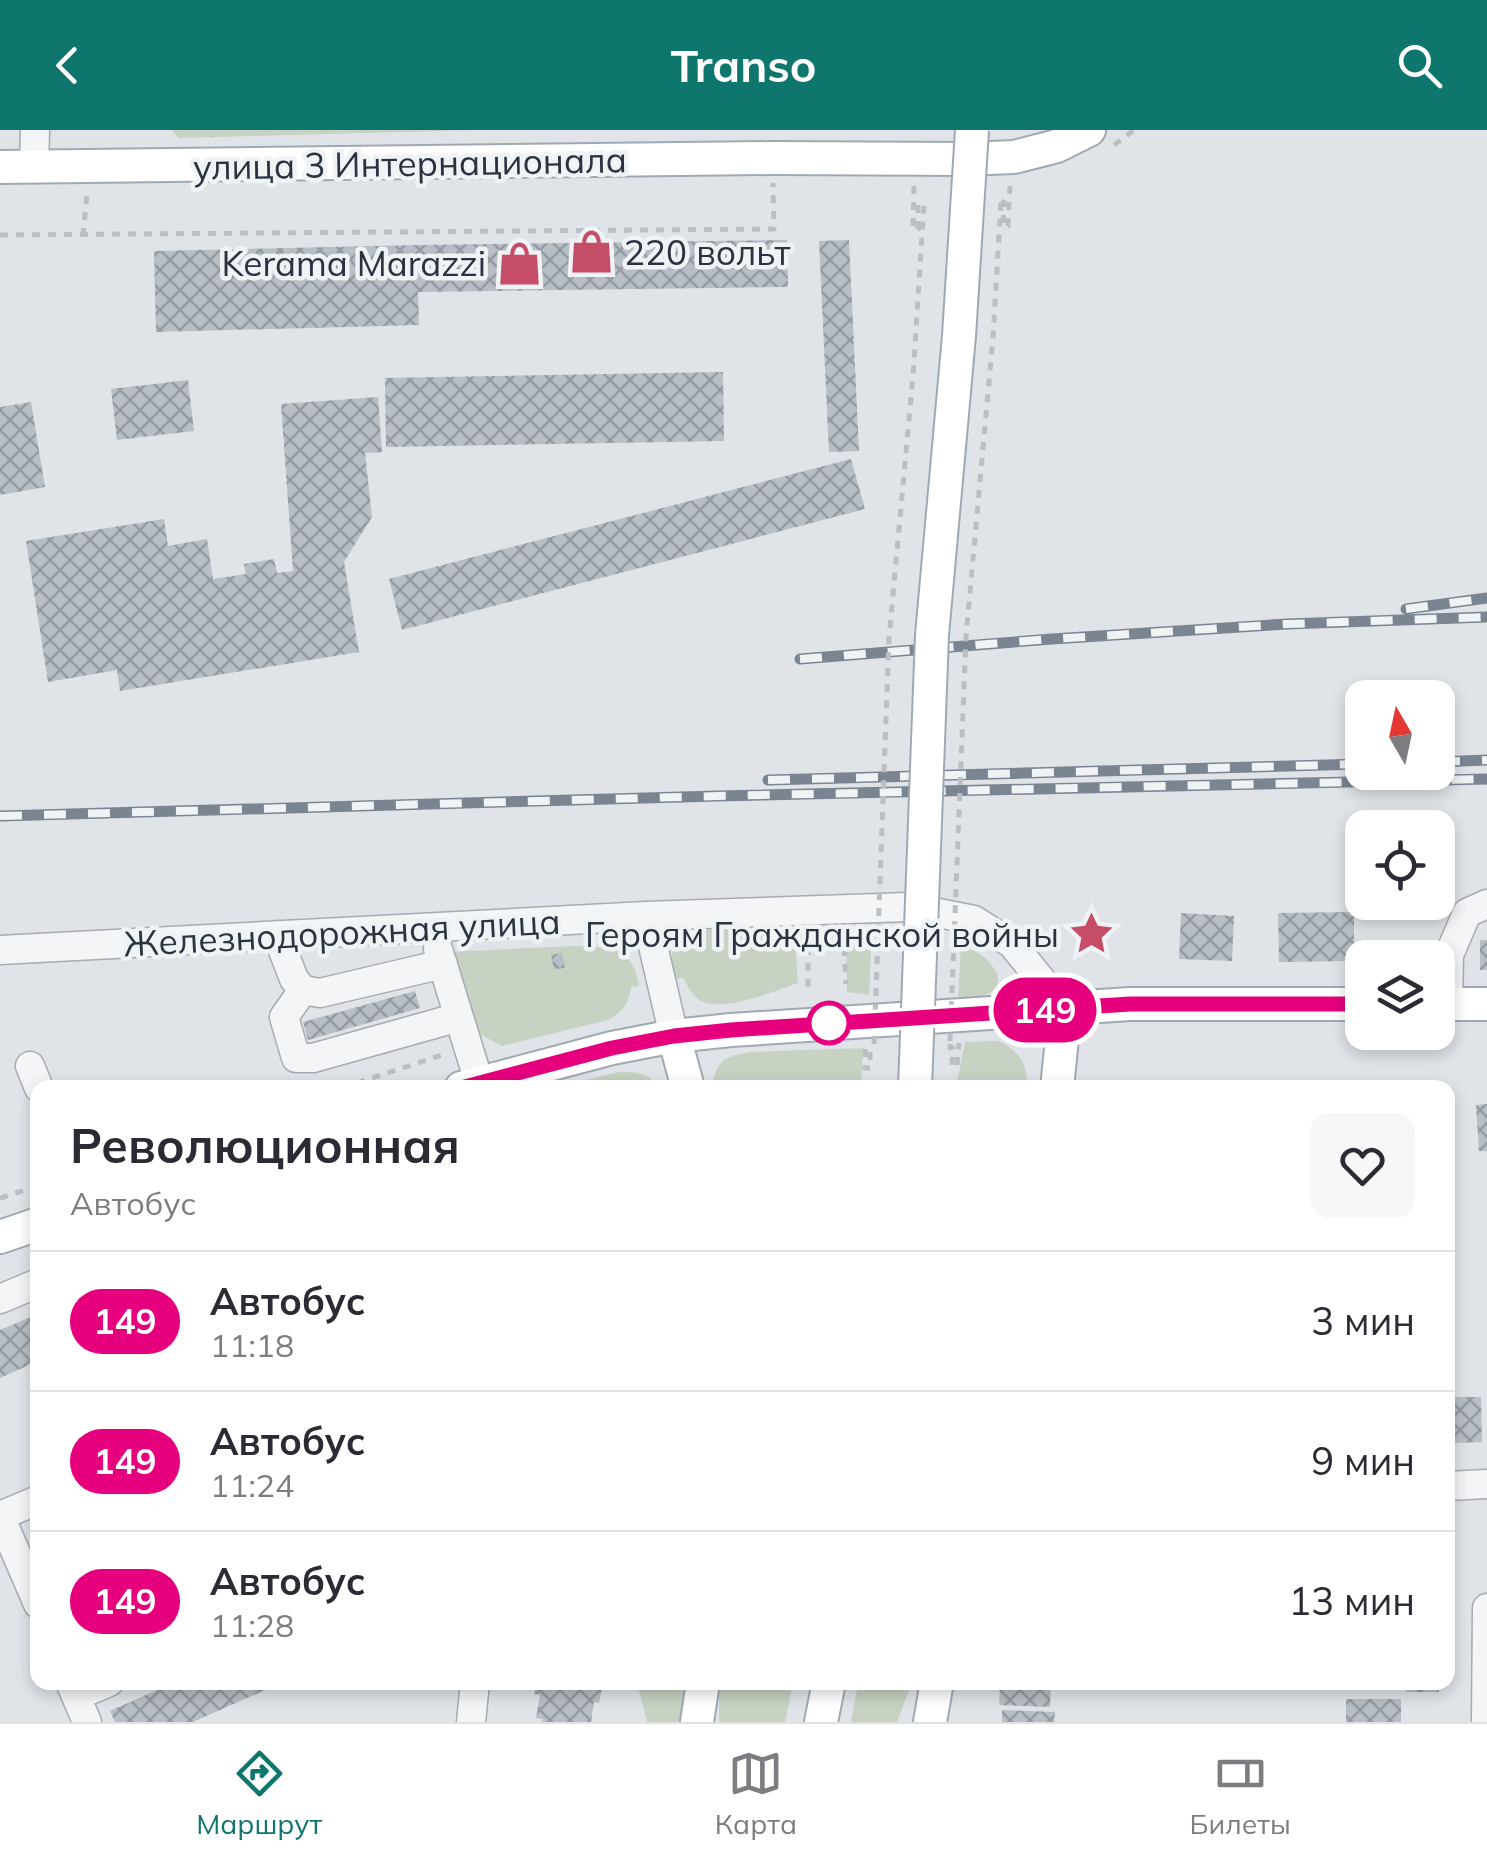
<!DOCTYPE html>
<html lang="ru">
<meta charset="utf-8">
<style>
body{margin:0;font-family:Mulish,sans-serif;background:#f7f7f7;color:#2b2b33;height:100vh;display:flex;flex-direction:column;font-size:38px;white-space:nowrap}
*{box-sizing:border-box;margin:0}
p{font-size:32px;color:#7c7c81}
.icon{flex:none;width:55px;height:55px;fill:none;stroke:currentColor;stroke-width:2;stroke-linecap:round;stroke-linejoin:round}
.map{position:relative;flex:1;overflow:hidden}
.details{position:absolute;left:30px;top:950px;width:1425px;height:610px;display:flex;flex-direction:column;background:#fff;border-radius:20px;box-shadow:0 5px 15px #0003}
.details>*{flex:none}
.badge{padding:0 20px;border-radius:32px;font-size:35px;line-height:65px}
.needle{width:65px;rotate:351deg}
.controls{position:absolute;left:1345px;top:550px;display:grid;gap:20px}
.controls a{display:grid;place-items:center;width:110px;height:110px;border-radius:20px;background:#fff;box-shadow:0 5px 15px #0003;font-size:50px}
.map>.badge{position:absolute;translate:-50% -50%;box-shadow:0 0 0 5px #fff}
.round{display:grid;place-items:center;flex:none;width:105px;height:105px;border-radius:20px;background:#f7f7f7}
.summary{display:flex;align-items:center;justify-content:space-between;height:170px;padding:0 40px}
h1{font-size:48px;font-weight:700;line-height:75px}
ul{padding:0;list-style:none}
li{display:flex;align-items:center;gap:30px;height:140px;padding:0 40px;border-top:2px solid #e1e1e2}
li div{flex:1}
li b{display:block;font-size:38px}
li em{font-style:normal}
li .badge{min-width:110px;font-weight:700;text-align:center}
header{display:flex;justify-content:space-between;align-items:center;height:130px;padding:0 40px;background:#0f766e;color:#fff;font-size:45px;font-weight:700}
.tab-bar{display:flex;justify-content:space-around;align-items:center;height:140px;border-top:2px solid #e1e1e2;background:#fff;font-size:28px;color:#7c7c81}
.tab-bar a{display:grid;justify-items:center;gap:5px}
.tab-bar .current{color:#0f766e}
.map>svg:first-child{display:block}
</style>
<header><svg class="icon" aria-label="back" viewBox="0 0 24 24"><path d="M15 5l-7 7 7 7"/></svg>Transo<svg class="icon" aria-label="search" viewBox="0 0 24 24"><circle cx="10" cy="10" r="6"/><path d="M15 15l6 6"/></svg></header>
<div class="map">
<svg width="1487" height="1592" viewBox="0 0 1487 1592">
<defs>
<pattern id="forest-crowns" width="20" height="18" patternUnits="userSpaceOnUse" patternTransform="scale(2.5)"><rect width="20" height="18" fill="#c7d2c2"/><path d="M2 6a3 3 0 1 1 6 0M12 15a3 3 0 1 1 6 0" fill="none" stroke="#abb5a8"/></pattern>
<pattern id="building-cross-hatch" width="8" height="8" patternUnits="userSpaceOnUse" patternTransform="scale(2.5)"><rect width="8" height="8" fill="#b8bec5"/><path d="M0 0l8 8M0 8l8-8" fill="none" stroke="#969ba1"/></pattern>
</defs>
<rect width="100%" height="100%" fill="#e0e4e8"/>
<path fill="#c7d2c2" d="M725,797L742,798L795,809L798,853C774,861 728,881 703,872C693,867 688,857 683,848L672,849C671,843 669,837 670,832C674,807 704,800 725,797Z
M872,801L869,865L847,862L846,807Z
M961,815C972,820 983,824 990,833C1013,861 980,870 958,870Z
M573,816C608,817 633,814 639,856L631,857C629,874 623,881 608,890L502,916L467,897L447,822Z
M999,911C1020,921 1028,935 1027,957H956L965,912Z
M863,918L861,957H713C715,930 725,927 750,922Z
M618,942C634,942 650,942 657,957H558Z
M637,1553H683L682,1592H647Z
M719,1553H793L785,1592H719Z
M858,1553H912L897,1592H851Z"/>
<path fill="url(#forest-crowns)" d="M172,0H476L178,8Z"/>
<path fill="url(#building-cross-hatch)" d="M787,110L788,157L418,162L419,195L156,202L154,121L417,115Z
M849,110L859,321L829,322L819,111Z
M723,242L724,311L386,317L385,248Z
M188,250L194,301L117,310L111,259Z
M378,267L382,322L365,323L372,387L344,432L359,522L120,561L117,540L48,552L26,411L164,389L168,416L207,409L213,449L246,444L244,434L274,429L277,443L293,441L281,274Z
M31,272L45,357L0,365V277Z
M851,329L865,379L402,500L389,449Z
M1354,782V831L1279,832L1278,783Z
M1181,783L1234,786L1232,831L1179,829Z
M1480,810H1487V840H1480Z
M562,823L565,838L554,839L551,825Z
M415,861L420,878L308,910L303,892Z
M1487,974V1021H1479L1476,975Z
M38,1184V1231L0,1248V1200Z
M1454,1267H1481L1482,1312L1455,1313Z
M175,1552H283L193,1592H115L110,1581Z
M536,1552H603L599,1573L594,1572L591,1592H542L543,1589L536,1588L540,1565L534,1564Z
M1000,1552L1051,1554L1050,1577L999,1575Z
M1406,1552H1439V1562H1406Z
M1346,1569H1401V1592H1346Z
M1002,1580L1055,1582L1054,1592H1002Z"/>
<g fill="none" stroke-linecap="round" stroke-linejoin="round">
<defs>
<path id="minor" d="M34,38L35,0
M646,786L674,906
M277,805L294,849L303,860L320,863L443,834
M438,819L479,952
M0,820L646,786L908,777L974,790L1012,814L1065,879
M303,860L284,887L296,928H313L459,887
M1448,874L1449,825L1467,783L1487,774
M30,936L39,958
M0,1169L38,1153
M1448,1356L1487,1354
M38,1370L0,1386L38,1474
M70,1552L87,1592
M76,1566L109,1552
M471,1592L475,1552
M1486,1592L1487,1478"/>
<path id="major" d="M0,37L773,28L965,29L1014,27L1057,16L1089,0
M1438,874H1487
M674,906L688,958
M461,958L612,918L674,906L731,900L1130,874H1362
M1057,958L1065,879
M0,1107L38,1094
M697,1592L703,1552
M821,1592L829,1552
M930,1592L937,1552"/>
</defs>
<use href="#minor" stroke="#a6abb2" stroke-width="31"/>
<use href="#major" stroke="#a0a9b3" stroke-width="36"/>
<path stroke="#bbbfc3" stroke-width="5" stroke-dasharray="8 8" stroke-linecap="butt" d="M1114,15L1134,0
M914,56L913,99H918V74H924
M1001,72H1004L1003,96H1008L1010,55
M0,105L774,99L773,53
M83,106L87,63
M808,857V816L844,815L846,854
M950,914V918H953L952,936L957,937L959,913
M865,919V938H870V920H872
M342,958L445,924
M0,1068L38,1056"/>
<use href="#minor" stroke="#f3f5f7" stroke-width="28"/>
<use href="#major" stroke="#fff" stroke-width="32"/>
<defs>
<path id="rail" d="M1406,479L1487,468
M800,529L1052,509L1287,494L1487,487
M1438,632L1487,630
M768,650L1362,634
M0,686L718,666L1487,649"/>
</defs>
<use href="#rail" stroke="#7b8591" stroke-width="11"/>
<use href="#rail" stroke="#f0f3f6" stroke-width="8" stroke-dasharray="22" stroke-linecap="butt"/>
<defs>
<path id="major-bridge" d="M915,958L932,505L959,206L972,0"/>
</defs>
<use href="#major-bridge" stroke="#a0a9b3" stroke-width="36" stroke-linecap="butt"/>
<path stroke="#bbbfc3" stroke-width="5" stroke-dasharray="8 8" stroke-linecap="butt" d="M950,911L966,507L993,207L1001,72
M874,914L889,508L913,246L924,74"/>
<use href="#major-bridge" stroke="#fff" stroke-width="32"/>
</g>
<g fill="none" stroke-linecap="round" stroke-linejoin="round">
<defs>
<path id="line" d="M461,958L612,918L674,906L731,900L1130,874H1362"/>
</defs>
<use href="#line" stroke="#fff" stroke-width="22"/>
<use href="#line" stroke="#e6007e" stroke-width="15"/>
</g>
<defs>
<symbol id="shop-bare" viewBox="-9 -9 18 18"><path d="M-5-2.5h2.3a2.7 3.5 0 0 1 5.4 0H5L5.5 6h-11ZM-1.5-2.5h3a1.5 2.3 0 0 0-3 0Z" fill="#c64d68" stroke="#f0f3f6" stroke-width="2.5" paint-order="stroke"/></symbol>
<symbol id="sight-bare" viewBox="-9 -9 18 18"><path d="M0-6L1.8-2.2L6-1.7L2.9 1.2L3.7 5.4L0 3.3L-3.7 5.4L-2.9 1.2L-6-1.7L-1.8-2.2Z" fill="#c64d68" stroke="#f0f3f6" stroke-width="2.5" paint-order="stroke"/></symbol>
</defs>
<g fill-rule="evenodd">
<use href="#shop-bare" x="560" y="90" width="63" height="63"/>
<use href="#shop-bare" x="488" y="102" width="63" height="63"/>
<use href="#sight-bare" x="1060" y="772" width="63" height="63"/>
</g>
<circle fill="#fff" stroke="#e6007e" stroke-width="5" cx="829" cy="893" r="20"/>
<g text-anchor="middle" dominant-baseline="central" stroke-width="9" stroke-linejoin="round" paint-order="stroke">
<g font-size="35" fill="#2a333f" stroke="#f0f3f6">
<text transform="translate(410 33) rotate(-1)">улица 3 Интернационала</text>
<text transform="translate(342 802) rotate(-3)">Железнодорожная улица</text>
</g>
<g font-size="35" fill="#2a333f" stroke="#f0f3f6" text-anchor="end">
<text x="624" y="122" text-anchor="start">220 вольт</text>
<text x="486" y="133">Kerama Marazzi</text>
<text x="1059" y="804">Героям Гражданской войны</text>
</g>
</g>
</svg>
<div class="controls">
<a><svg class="needle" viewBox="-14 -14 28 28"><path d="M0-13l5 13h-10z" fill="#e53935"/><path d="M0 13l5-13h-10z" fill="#7c7c81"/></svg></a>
<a><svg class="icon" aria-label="locate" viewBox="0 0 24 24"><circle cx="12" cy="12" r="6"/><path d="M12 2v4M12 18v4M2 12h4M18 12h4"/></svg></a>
<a><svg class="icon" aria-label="layers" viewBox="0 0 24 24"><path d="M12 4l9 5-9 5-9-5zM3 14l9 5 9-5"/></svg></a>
</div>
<b class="badge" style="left:1045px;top:880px;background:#e6007e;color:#fff">149</b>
<section class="details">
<div class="summary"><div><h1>Революционная</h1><p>Автобус</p></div><a class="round"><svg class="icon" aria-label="heart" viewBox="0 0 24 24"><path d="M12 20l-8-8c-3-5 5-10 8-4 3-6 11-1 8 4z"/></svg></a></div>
<ul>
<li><span class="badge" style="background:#e6007e;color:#fff">149</span><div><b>Автобус</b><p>11:18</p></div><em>3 мин</em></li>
<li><span class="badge" style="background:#e6007e;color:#fff">149</span><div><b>Автобус</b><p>11:24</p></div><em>9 мин</em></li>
<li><span class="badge" style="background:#e6007e;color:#fff">149</span><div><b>Автобус</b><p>11:28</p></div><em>13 мин</em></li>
</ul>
</section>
</div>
<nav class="tab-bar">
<a class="current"><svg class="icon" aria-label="directions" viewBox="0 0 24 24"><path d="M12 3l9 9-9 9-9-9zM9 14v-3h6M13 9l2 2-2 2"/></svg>Маршрут</a>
<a><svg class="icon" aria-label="map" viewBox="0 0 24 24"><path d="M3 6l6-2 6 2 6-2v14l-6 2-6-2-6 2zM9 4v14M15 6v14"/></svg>Карта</a>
<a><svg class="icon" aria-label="tickets" viewBox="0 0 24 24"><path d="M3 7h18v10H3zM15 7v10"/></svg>Билеты</a>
</nav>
